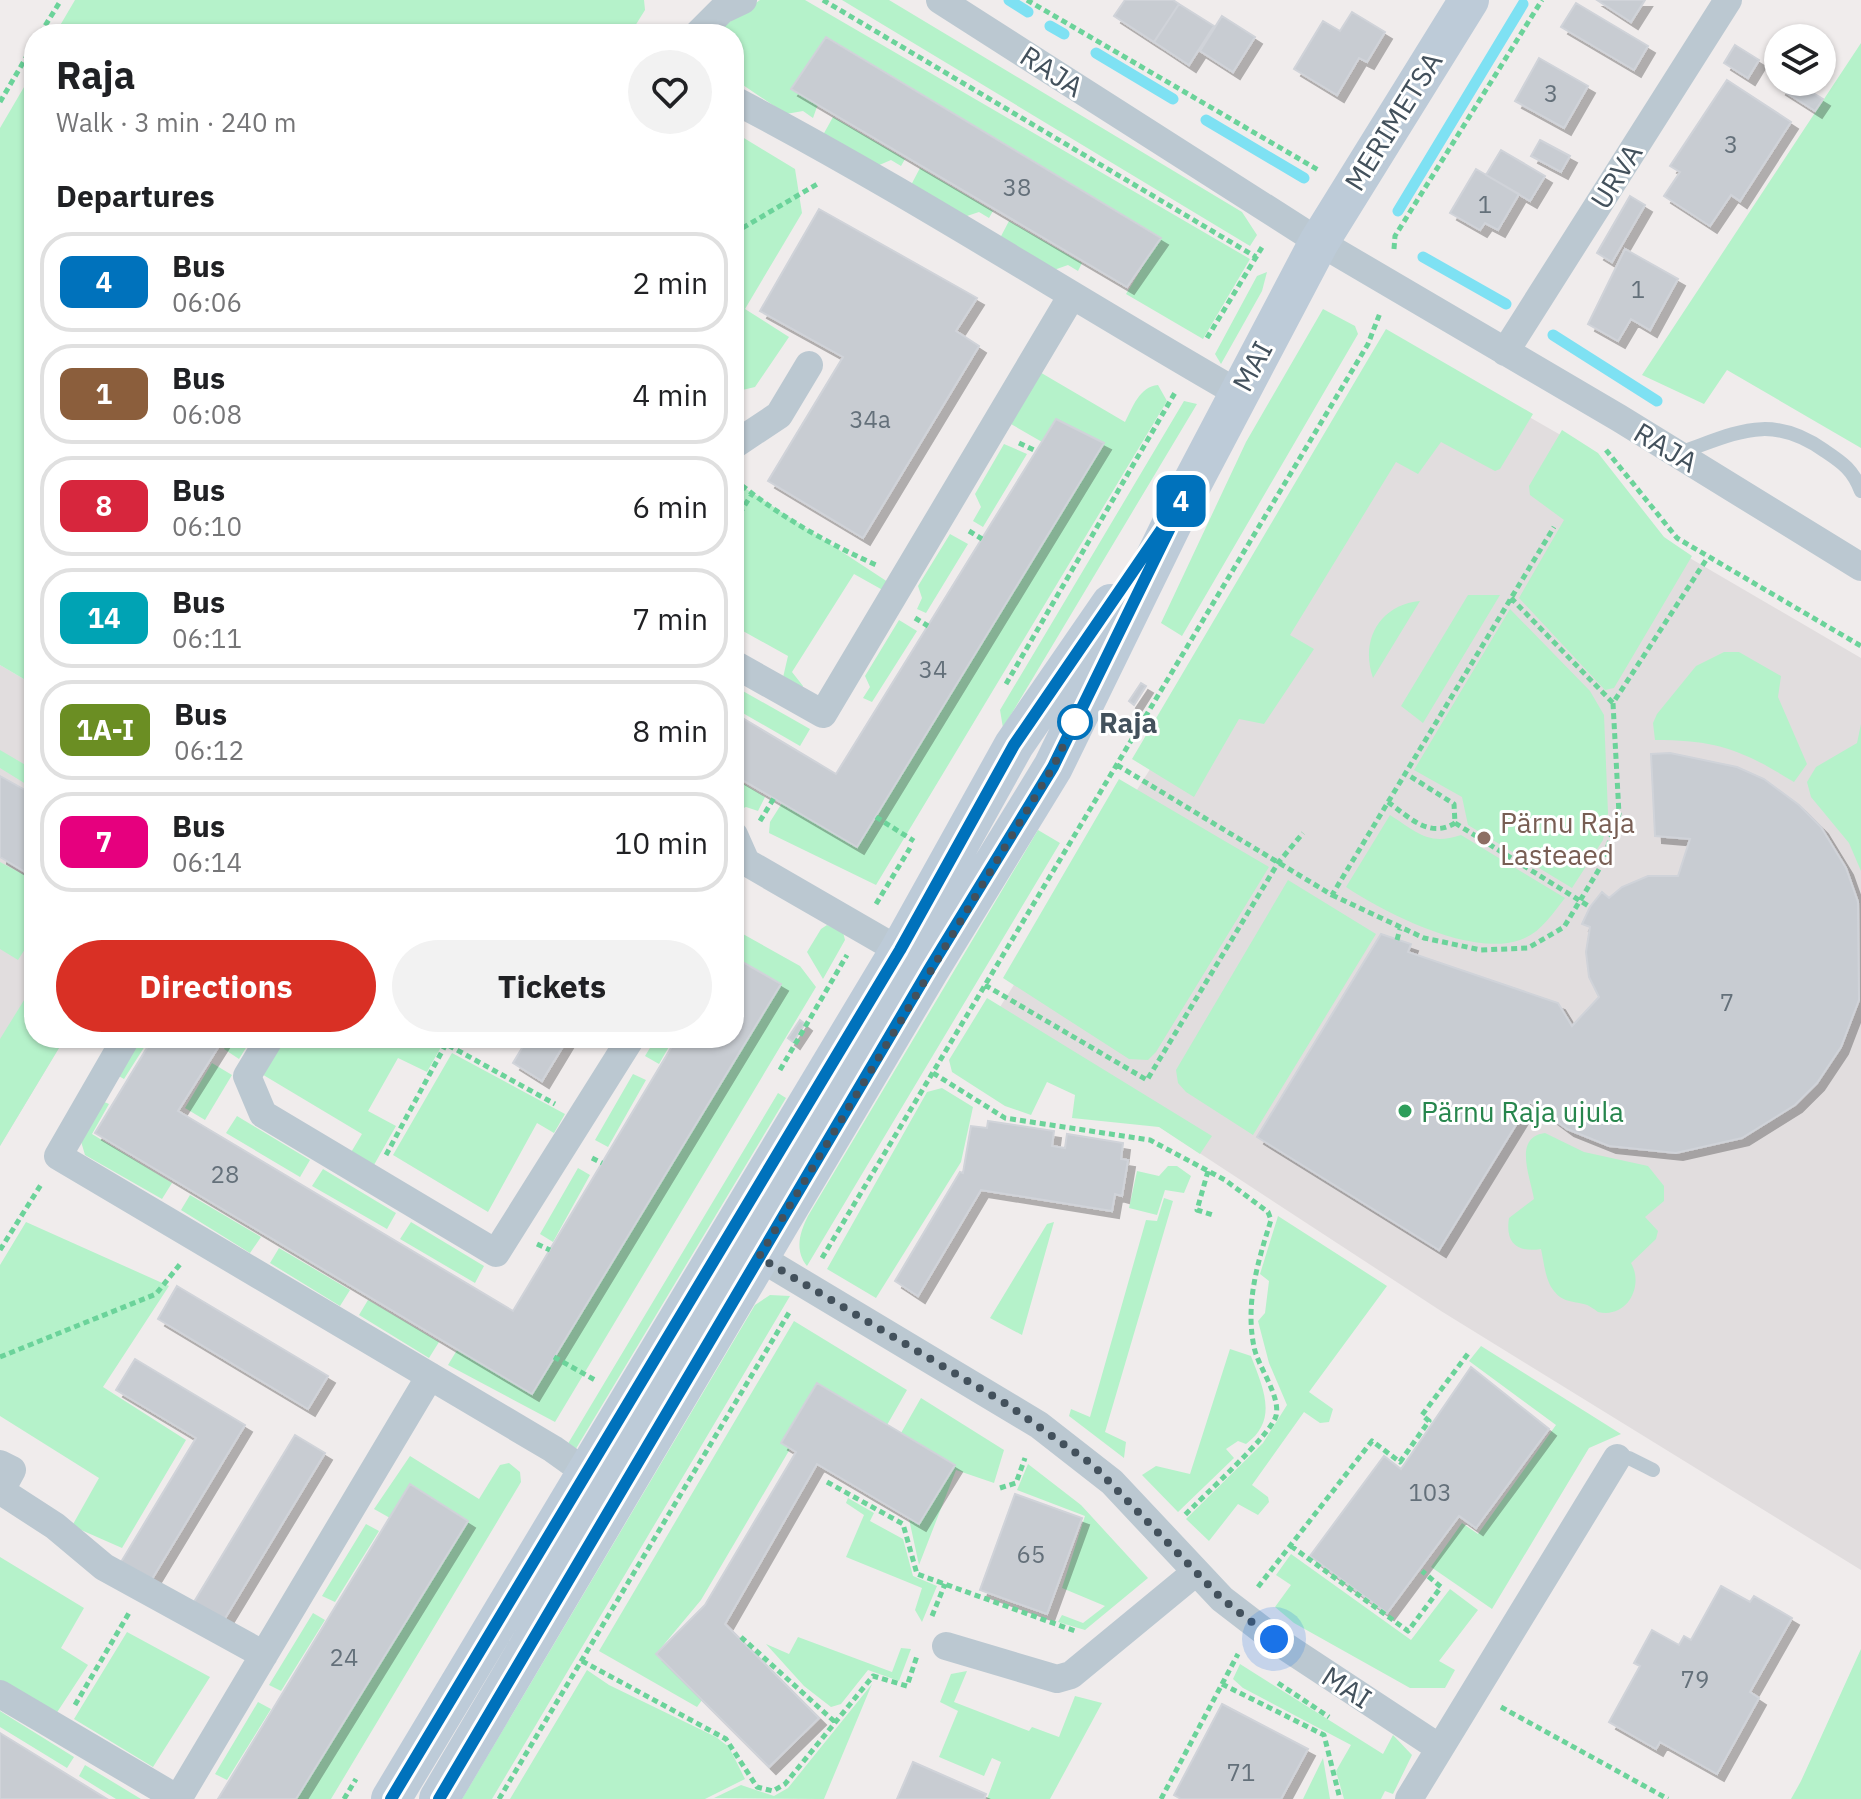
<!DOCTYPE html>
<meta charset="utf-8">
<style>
body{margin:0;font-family:"IBM Plex Sans",sans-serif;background:#f2f2f2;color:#202124;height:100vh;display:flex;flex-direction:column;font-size:30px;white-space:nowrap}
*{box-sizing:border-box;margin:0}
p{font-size:26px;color:#757577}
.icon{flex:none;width:44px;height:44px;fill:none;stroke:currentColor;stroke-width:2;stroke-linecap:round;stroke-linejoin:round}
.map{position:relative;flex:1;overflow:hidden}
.side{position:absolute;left:24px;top:24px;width:720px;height:1024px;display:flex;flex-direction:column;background:#fff;border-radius:32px;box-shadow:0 2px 6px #0004}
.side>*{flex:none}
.badge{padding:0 16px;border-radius:12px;font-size:28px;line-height:52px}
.fabs{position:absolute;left:1764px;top:24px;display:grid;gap:16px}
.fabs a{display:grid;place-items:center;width:72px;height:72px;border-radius:50%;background:#fff;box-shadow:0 2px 6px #0004;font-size:40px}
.you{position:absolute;width:40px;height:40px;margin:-20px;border:6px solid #fff;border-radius:50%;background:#1a73e8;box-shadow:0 0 0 12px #1a73e833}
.map>.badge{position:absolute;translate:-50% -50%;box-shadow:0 0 0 4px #fff}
h2{padding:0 32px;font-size:30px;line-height:72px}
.round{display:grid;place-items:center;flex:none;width:84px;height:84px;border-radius:42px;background:#f2f2f2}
.head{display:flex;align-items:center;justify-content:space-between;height:136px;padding:0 32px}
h1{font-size:38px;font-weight:700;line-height:60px}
.button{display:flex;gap:16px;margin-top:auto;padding:16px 32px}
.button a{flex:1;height:92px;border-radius:48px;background:#d93025;color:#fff;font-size:32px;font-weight:700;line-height:92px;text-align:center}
.button a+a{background:#f2f2f2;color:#202124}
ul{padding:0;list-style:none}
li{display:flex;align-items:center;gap:24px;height:100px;margin:0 16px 12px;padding:0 16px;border:4px solid #e0e0e0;border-radius:32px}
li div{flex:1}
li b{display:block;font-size:30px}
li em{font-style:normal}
li .badge{min-width:88px;font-weight:700;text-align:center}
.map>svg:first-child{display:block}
</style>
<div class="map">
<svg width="1861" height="1799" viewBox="0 0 1861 1799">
<defs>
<filter id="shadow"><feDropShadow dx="7" dy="7" stdDeviation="0" flood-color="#0004"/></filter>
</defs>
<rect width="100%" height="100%" fill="#f0ecec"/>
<path fill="#e1ddde" d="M1414,351L1585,449L1664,543L1861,658V1570L1441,1311L993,1018Z
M0,665L34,685V1038H65L0,1146Z"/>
<path fill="#b5f2ca" d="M75,0H644L645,10L630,34H55Z
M760,0H805L1250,259L1203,339L1126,294L1160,238L826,37L792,89L818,104L813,118L803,111L786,114L734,79V34H716L717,31Z
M842,0H889L1242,212L1257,235L1250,246Z
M1861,43V448L1727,370L1704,404L1642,375Z
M34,70V685L0,665V128Z
M833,117L905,159L901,166L891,160L877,166L823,135Z
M734,132L795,169L802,213L745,309L789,337L755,387L734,392Z
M920,168L993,211L989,218L979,212L964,217L910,187Z
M1009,221L1082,263L1078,271L1068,265L1054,270L999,240Z
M1267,272L1262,291L1221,364L1215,354L1257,276Z
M1323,309L1355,326L1358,334L1182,636L1161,623L1246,442Z
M1386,329L1533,414L1500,469L1495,471L1441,442L1418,474L1396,462L1290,635L1314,649L1264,724L1239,719L1194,797L1132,759Z
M1038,371L1125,422C1133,407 1139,387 1158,385L1167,401L876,885L769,833L770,822L782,803L860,843L1104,444L1056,420L1042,442L1011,424Z
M1184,401L1197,404L1003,728L1000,710Z
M1562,430L1598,453L1664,537L1692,556L1614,688L1605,690L1519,598L1564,520L1530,495L1529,486Z
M1004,444L1027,454L983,527L973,521L981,507L975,494Z
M734,481L894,586L888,593L854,574L792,672L803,686L799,694L781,686L788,656L734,626Z
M950,534L968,544L926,613L917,609L922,598L918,586Z
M1468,595H1500L1423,723L1401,706Z
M1420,601L1373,678C1360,641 1379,605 1420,601Z
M1510,609L1590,691L1604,715L1608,813L1603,840L1572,888L1468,825L1462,797L1414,770Z
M899,620L917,631L872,702L863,698L870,687L865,676Z
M1724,652H1739L1781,676L1778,697L1807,764L1794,782C1742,750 1717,740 1655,740L1653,723L1657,714L1696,666Z
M734,686L810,729L800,746L734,708Z
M1861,724V871L1849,843L1811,797L1807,782L1816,767L1857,743Z
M0,750L34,770V789L0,768Z
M734,778L765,797L758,811L746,807L734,812Z
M1119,779L1269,867L1156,1052L1148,1060L1129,1059L1003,978Z
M1390,815C1417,832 1428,846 1461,835L1565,898C1552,914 1541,933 1520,940C1471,957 1387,914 1346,887Z
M1038,830L1060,843L807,1266C794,1250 800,1232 808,1216Z
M0,862L28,877L34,869V935L18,960L0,949Z
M1288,880L1376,934L1253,1135L1186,1092L1178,1083L1176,1070Z
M827,925L843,932L845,940L823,979L807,952L821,929Z
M734,929L800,966L816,987L555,1422L448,1365L457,1350L532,1394L780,984L734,957Z
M34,984V1038H65L0,1146V1039Z
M987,998L1212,1136L1200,1154L1159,1127L1072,1118L1075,1095L1047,1082L1031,1115L1005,1106L952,1072L949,1060Z
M139,1038H150L124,1079L117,1075Z
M230,1038H252L239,1059L224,1049Z
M276,1038H436L441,1047L427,1072L398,1058L368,1111L396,1126L370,1172L347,1159L362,1134L260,1073Z
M656,1038H674L659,1064L645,1056Z
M452,1053L565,1114L554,1133L537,1123L488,1212L393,1155Z
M212,1063L232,1075L205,1120L185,1108Z
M633,1074L646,1080L608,1147L595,1140Z
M942,1088L973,1107L961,1162L876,1298L827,1269L927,1092Z
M778,1093L786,1098L574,1452L566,1447Z
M102,1101L109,1104L92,1134L172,1183L162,1199L85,1155L80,1138Z
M237,1116L310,1160L300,1177L226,1133Z
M1545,1133L1584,1152L1648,1166L1664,1186V1201L1645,1217L1658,1231L1656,1239L1631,1263C1644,1285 1628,1319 1598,1312C1597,1311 1588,1305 1587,1305C1575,1301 1563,1303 1554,1291C1545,1280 1544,1262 1541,1249C1517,1253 1505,1243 1509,1218L1534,1199C1530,1176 1513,1137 1545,1133Z
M1168,1166H1177L1191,1176L1184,1193L1165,1190L1157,1215L1129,1208L1137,1171L1159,1176Z
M578,1168L590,1175L553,1242L540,1234Z
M323,1169L396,1213L387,1229L312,1186Z
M190,1195L261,1237L250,1253L181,1210Z
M1164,1198L1173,1201L1105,1432L1126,1442L1124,1458L1069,1416L1071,1409L1090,1417L1146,1220L1157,1221Z
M1278,1216L1387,1286L1309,1392L1333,1409L1329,1422L1320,1423L1304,1412L1252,1485L1268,1497L1269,1502L1258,1515L1238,1504L1209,1541L1186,1519L1263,1443L1287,1405L1269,1363L1258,1321L1265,1313L1269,1281L1260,1274Z
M26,1222L169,1286L103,1387L186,1440L122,1548L72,1526L99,1478L0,1416V1265Z
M411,1222L484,1266L475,1283L400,1239Z
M1054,1222L1022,1335L990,1318L1047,1224Z
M279,1248L350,1290L340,1306L270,1263Z
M770,1295L790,1296L492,1799H462L755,1305Z
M368,1300L439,1342L429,1358L359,1315Z
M794,1321L907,1390L887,1425L816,1384L781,1442L790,1449L701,1600L656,1654L702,1700L697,1707L599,1651Z
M1481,1346L1621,1434L1589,1448L1492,1609L1431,1567L1462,1523L1478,1534L1556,1425L1469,1361Z
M1230,1349L1251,1356C1263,1388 1279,1420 1246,1444L1238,1441L1226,1449L1234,1458L1178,1512L1142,1475L1156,1466L1190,1474Z
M921,1398L1004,1450L994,1483L956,1470L919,1565L909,1519L919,1524L954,1465L901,1433Z
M410,1456L479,1499L500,1465L509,1463L520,1472L521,1482L331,1799H296L468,1522L411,1484L390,1518L374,1509Z
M1028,1464L1081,1505L1148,1578L1085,1630L1058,1622L1062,1615L1083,1623L1105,1606L1062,1588L1085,1516L1017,1490Z
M848,1498L874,1513L870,1521L903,1539L913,1576L937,1586L922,1622L915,1610L922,1588L846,1557L864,1515L846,1503Z
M366,1524L379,1531L335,1602L322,1596Z
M1291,1554L1411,1640L1450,1589L1478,1610L1439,1661L1455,1670L1445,1688H1410L1294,1623L1275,1607L1291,1585L1276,1575Z
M0,1557L84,1608L61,1648L88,1665L54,1717L0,1685Z
M313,1613L325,1620L281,1691L269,1685Z
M127,1632L210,1677L153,1767L74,1719Z
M798,1637L892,1672L901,1648L911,1649L899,1681L868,1670L841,1704L831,1707L804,1686L766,1644L789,1654Z
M1861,1649V1799H1791L1801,1781Z
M1240,1664L1383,1754L1393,1735L1412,1755L1393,1794L1385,1791L1381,1799H1344L1336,1771L1351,1745L1243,1688L1233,1679Z
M587,1670L609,1685L716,1737L729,1747L745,1779L705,1799H510Z
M967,1671L954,1702L1029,1731L1032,1727L1059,1737L1075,1696L1102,1703L1050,1799H987L1001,1762L992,1758L984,1776L939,1757L958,1711L940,1702L951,1674Z
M872,1684L824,1799L714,1798L741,1785L774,1796L788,1788Z
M258,1702L271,1709L227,1780L215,1774Z
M0,1711L74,1757L67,1768L0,1727Z
M1323,1758L1330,1799H1303Z
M85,1765L141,1799H116L79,1776Z"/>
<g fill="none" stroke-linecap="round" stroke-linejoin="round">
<path stroke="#7ee1f3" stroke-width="11" d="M1009,0L1028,12
M1050,26L1064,34
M1096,53L1173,99
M1206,120L1304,178
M1398,211L1523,4
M1423,257L1506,304
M1553,335L1657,401"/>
</g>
<path fill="#c8ccd2" stroke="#d0d3d9" stroke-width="2" filter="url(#shadow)" d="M1125,0H1173L1179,4L1154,42L1114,16Z
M1597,0H1645L1631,22Z
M1576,3L1648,46L1634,70L1561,27Z
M1179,4L1214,26L1189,65L1154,42Z
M1352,12L1385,32L1367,62L1359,58L1337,95L1294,69L1323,21L1340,31Z
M1222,16L1255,37L1233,72L1200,51Z
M826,37L1161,238L1127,287L791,89Z
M1735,45L1759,60L1748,78L1724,63Z
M1539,58L1588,86L1564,128L1515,101Z
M1727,80L1791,122L1740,201L1731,195L1710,226L1664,196L1680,172L1670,166Z
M1783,82H1795L1823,99L1815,111L1779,88Z
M1540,140L1570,156L1561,172L1531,156Z
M1501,150L1545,176L1530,201L1486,175Z
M1476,169L1519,194L1498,230L1485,223L1480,230L1450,213Z
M1630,196L1645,205L1612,262L1597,253Z
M819,209L977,298L956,331L979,346L863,538L768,481L843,357L760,311Z
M1625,249L1678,279L1650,330L1631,319L1618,341L1588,324Z
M1056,419L1104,443L857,847L734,775V713L836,774Z
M1141,683L1146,686L1134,705L1129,701Z
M1670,753L1737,767L1764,779L1799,805L1821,827L1846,868L1858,902L1859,1000L1841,1047L1817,1083L1795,1105L1742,1138L1676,1153L1609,1146L1567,1129L1530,1102L1439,1250L1257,1137L1381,934L1411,944L1408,952L1558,1003L1572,1026L1599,997L1589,977L1586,952L1590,927L1582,924L1590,907L1602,892L1609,898L1622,887L1648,876H1678L1690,839L1655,836L1651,754Z
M0,776L34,795V860L27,873L0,857Z
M734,957L781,984L532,1394L95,1133L153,1038H224L178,1111L513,1311L677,1038H734Z
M800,1020L805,1024L793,1042L788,1038Z
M528,1038H568L542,1081L513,1063Z
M988,1121L1054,1131L1052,1146L1065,1148L1067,1134L1123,1143L1121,1159L1128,1160L1122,1196L1115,1194L1112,1211L981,1190L918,1296L895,1281L960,1172L963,1173L971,1126L987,1128Z
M177,1286L328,1376L308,1409L158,1319Z
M135,1359L245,1425L152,1579L121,1562L196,1438L116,1390Z
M1471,1367L1549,1429L1476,1528L1459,1516L1387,1613L1310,1556L1384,1456L1401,1469Z
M817,1383L955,1465L919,1524L817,1464L725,1624L819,1718L769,1767L656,1654L705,1605L796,1452L781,1443Z
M295,1435L325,1453L224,1620L194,1602Z
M410,1484L468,1521L296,1799H218Z
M1015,1494L1082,1518L1047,1614L980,1590Z
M1721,1586L1750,1602L1754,1596L1792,1618L1750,1692L1759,1698L1717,1774L1660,1742L1656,1749L1609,1722L1640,1666L1634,1663L1652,1630L1679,1645L1684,1636L1691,1640Z
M1222,1704L1308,1749L1281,1799H1181L1174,1795Z
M0,1733L107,1799H0Z
M913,1762L986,1794L984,1799H897Z"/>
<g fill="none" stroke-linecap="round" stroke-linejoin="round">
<path stroke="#6bd39a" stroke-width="5" stroke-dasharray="6 4" stroke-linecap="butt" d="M823,0L1256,257
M1027,0L1320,171
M40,34L61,0
M0,102L34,44
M734,233L819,183
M1394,249L1395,236L1542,0
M1207,338L1264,244
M1019,443L1036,451
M1606,450L1677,538L1861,646
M734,479C777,515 825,542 876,565
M734,522L752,494
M969,531L982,539
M1511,598L1613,703
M915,618L928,626
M1006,684L1176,391
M1117,765L1332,895L1554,527
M1388,802C1409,817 1429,839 1455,823L1454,804L1405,773
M876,817L914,841
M760,821L774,798
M1455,823L1590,907
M1332,895L1424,938L1481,950L1528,948L1564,927L1601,866L1619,814L1613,703L1708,557
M876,904L910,848
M1397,940L1400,929
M985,985L1147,1080L1278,863L1303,833
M442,1038L446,1044L555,1104
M780,1070L847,955
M933,1073L1005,1118L1150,1140L1225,1180L1268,1212L1271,1220C1258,1261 1245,1303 1254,1347C1258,1367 1281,1396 1276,1416C1270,1436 1202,1497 1184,1516
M386,1155L446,1044
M592,1158L602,1163
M1208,1171L1197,1210L1213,1215
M537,1244L550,1250
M0,1250L42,1183
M822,1258L1368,344L1380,313
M0,1357L156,1294L181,1263
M554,1357L595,1380
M827,1482L903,1524L917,1574L1075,1631
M1000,1488L1016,1483L1025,1458
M1291,1546L1408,1631L1441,1587L1422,1571
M1258,1587L1372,1441L1400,1462L1429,1421L1422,1415L1470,1351
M932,1616L945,1584
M741,1637L835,1722
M582,1661L726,1739L757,1787L773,1791L785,1784L873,1676L907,1686L917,1656
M1278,1683L1329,1717
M1222,1684L1324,1735L1340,1799
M75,1705L129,1613
M1501,1707L1668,1799
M344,1799L356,1779
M499,1799L790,1311
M1161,1799L1238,1654"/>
<path stroke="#bbc8d1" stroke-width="14" d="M1679,453C1737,433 1770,412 1825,451C1843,463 1853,470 1861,491
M1617,1458H1629L1653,1470"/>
<path stroke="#bbc8d1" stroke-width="28" d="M940,0L1319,242L1619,418L1861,567
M698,34L722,10L743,0
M734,100C906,190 1069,296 1238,393
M1505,352L1728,0
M734,445L779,415L809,365
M734,664L823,714L1071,297
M734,835L746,862L914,959
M126,1038L58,1156L553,1449L602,1484
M270,1038L247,1076L263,1114L496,1253L631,1038
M759,1257L1039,1425L1112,1482L1222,1599L1274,1639L1438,1747
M0,1464L12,1470L0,1492
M1,1491L55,1526L104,1567L264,1655
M946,1646L1057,1679L1071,1675L1196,1572
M0,1694L178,1799
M178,1799L430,1376
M1409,1799L1617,1458"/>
<path stroke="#bdcbd8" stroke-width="40" d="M391,1799L900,950L1014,745L1111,604
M439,1799L930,968L1053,767L1188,491L1319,242L1469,0"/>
</g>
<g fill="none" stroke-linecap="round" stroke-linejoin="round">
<defs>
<path id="line" d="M391,1799L900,950L1014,745L1188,491L1053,767L930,968L439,1799"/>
</defs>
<use href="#line" stroke="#fff" stroke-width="18"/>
<use href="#line" stroke="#0072bc" stroke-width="12"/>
<path stroke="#43515c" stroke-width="8" stroke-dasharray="0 14.4" d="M1075,722L1053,767L759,1257L1008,1405L1093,1465L1222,1599L1274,1639"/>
</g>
<circle fill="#fff" stroke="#0072bc" stroke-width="4" cx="1075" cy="722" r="16"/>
<circle fill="#8d6e63" stroke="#fff" stroke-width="3" cx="1484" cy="838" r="8"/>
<circle fill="#2e9e5b" stroke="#fff" stroke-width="3" cx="1405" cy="1111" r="8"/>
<g text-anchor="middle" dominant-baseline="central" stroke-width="6" stroke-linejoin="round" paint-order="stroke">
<g font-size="24" fill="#64707a">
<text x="1551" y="93">3</text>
<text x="1731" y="144">3</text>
<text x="1017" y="187">38</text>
<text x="1485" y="204">1</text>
<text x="1638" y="289">1</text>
<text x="870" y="419">34a</text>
<text x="933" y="669">34</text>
<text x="1727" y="1002">7</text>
<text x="225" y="1174">28</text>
<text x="1430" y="1492">103</text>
<text x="1031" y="1554">65</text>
<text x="344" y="1657">24</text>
<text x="1695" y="1679">79</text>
<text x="1241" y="1772">71</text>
</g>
<g font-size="28" fill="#43515c" stroke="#fff">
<text transform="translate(1052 71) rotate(33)">RAJA</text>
<text transform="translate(1393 121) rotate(-58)">MERIMETSA</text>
<text transform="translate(1616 176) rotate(-58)">URVA</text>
<text transform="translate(1252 366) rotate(-62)">MAI</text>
<text transform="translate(1666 447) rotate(31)">RAJA</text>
<text transform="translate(1347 1687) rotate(33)">MAI</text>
</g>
<g font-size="28" font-weight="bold" fill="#43515c" stroke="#fff" text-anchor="start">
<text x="1099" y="722">Raja</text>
</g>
<g font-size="28" fill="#785e54" stroke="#fff" text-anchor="start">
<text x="1500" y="822">Pärnu Raja<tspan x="1500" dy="32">Lasteaed</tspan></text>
</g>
<g font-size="28" fill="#27864d" stroke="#fff" text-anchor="start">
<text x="1421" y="1111">Pärnu Raja ujula</text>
</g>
</g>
</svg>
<div class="fabs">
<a><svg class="icon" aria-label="layers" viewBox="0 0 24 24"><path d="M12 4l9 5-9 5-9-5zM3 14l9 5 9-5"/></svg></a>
</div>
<div class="you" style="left:1274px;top:1639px"></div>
<b class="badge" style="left:1181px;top:501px;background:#0072bc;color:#fff">4</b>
<section class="side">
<div class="head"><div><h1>Raja</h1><p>Walk · 3 min · 240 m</p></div><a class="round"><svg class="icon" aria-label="heart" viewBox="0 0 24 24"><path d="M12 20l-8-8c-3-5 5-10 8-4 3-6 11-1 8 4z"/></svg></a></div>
<h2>Departures</h2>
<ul>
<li><span class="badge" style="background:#0072bc;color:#fff">4</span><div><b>Bus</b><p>06:06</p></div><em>2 min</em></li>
<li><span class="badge" style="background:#8b5e3c;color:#fff">1</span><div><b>Bus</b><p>06:08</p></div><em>4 min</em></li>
<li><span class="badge" style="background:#d7263d;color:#fff">8</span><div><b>Bus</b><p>06:10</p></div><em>6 min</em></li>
<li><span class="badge" style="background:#00a3b4;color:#fff">14</span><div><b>Bus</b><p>06:11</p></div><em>7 min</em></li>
<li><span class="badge" style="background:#6b8e23;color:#fff">1A-I</span><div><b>Bus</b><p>06:12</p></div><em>8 min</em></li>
<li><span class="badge" style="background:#e6007e;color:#fff">7</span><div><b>Bus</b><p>06:14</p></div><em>10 min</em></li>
</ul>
<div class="button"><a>Directions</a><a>Tickets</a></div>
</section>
</div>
